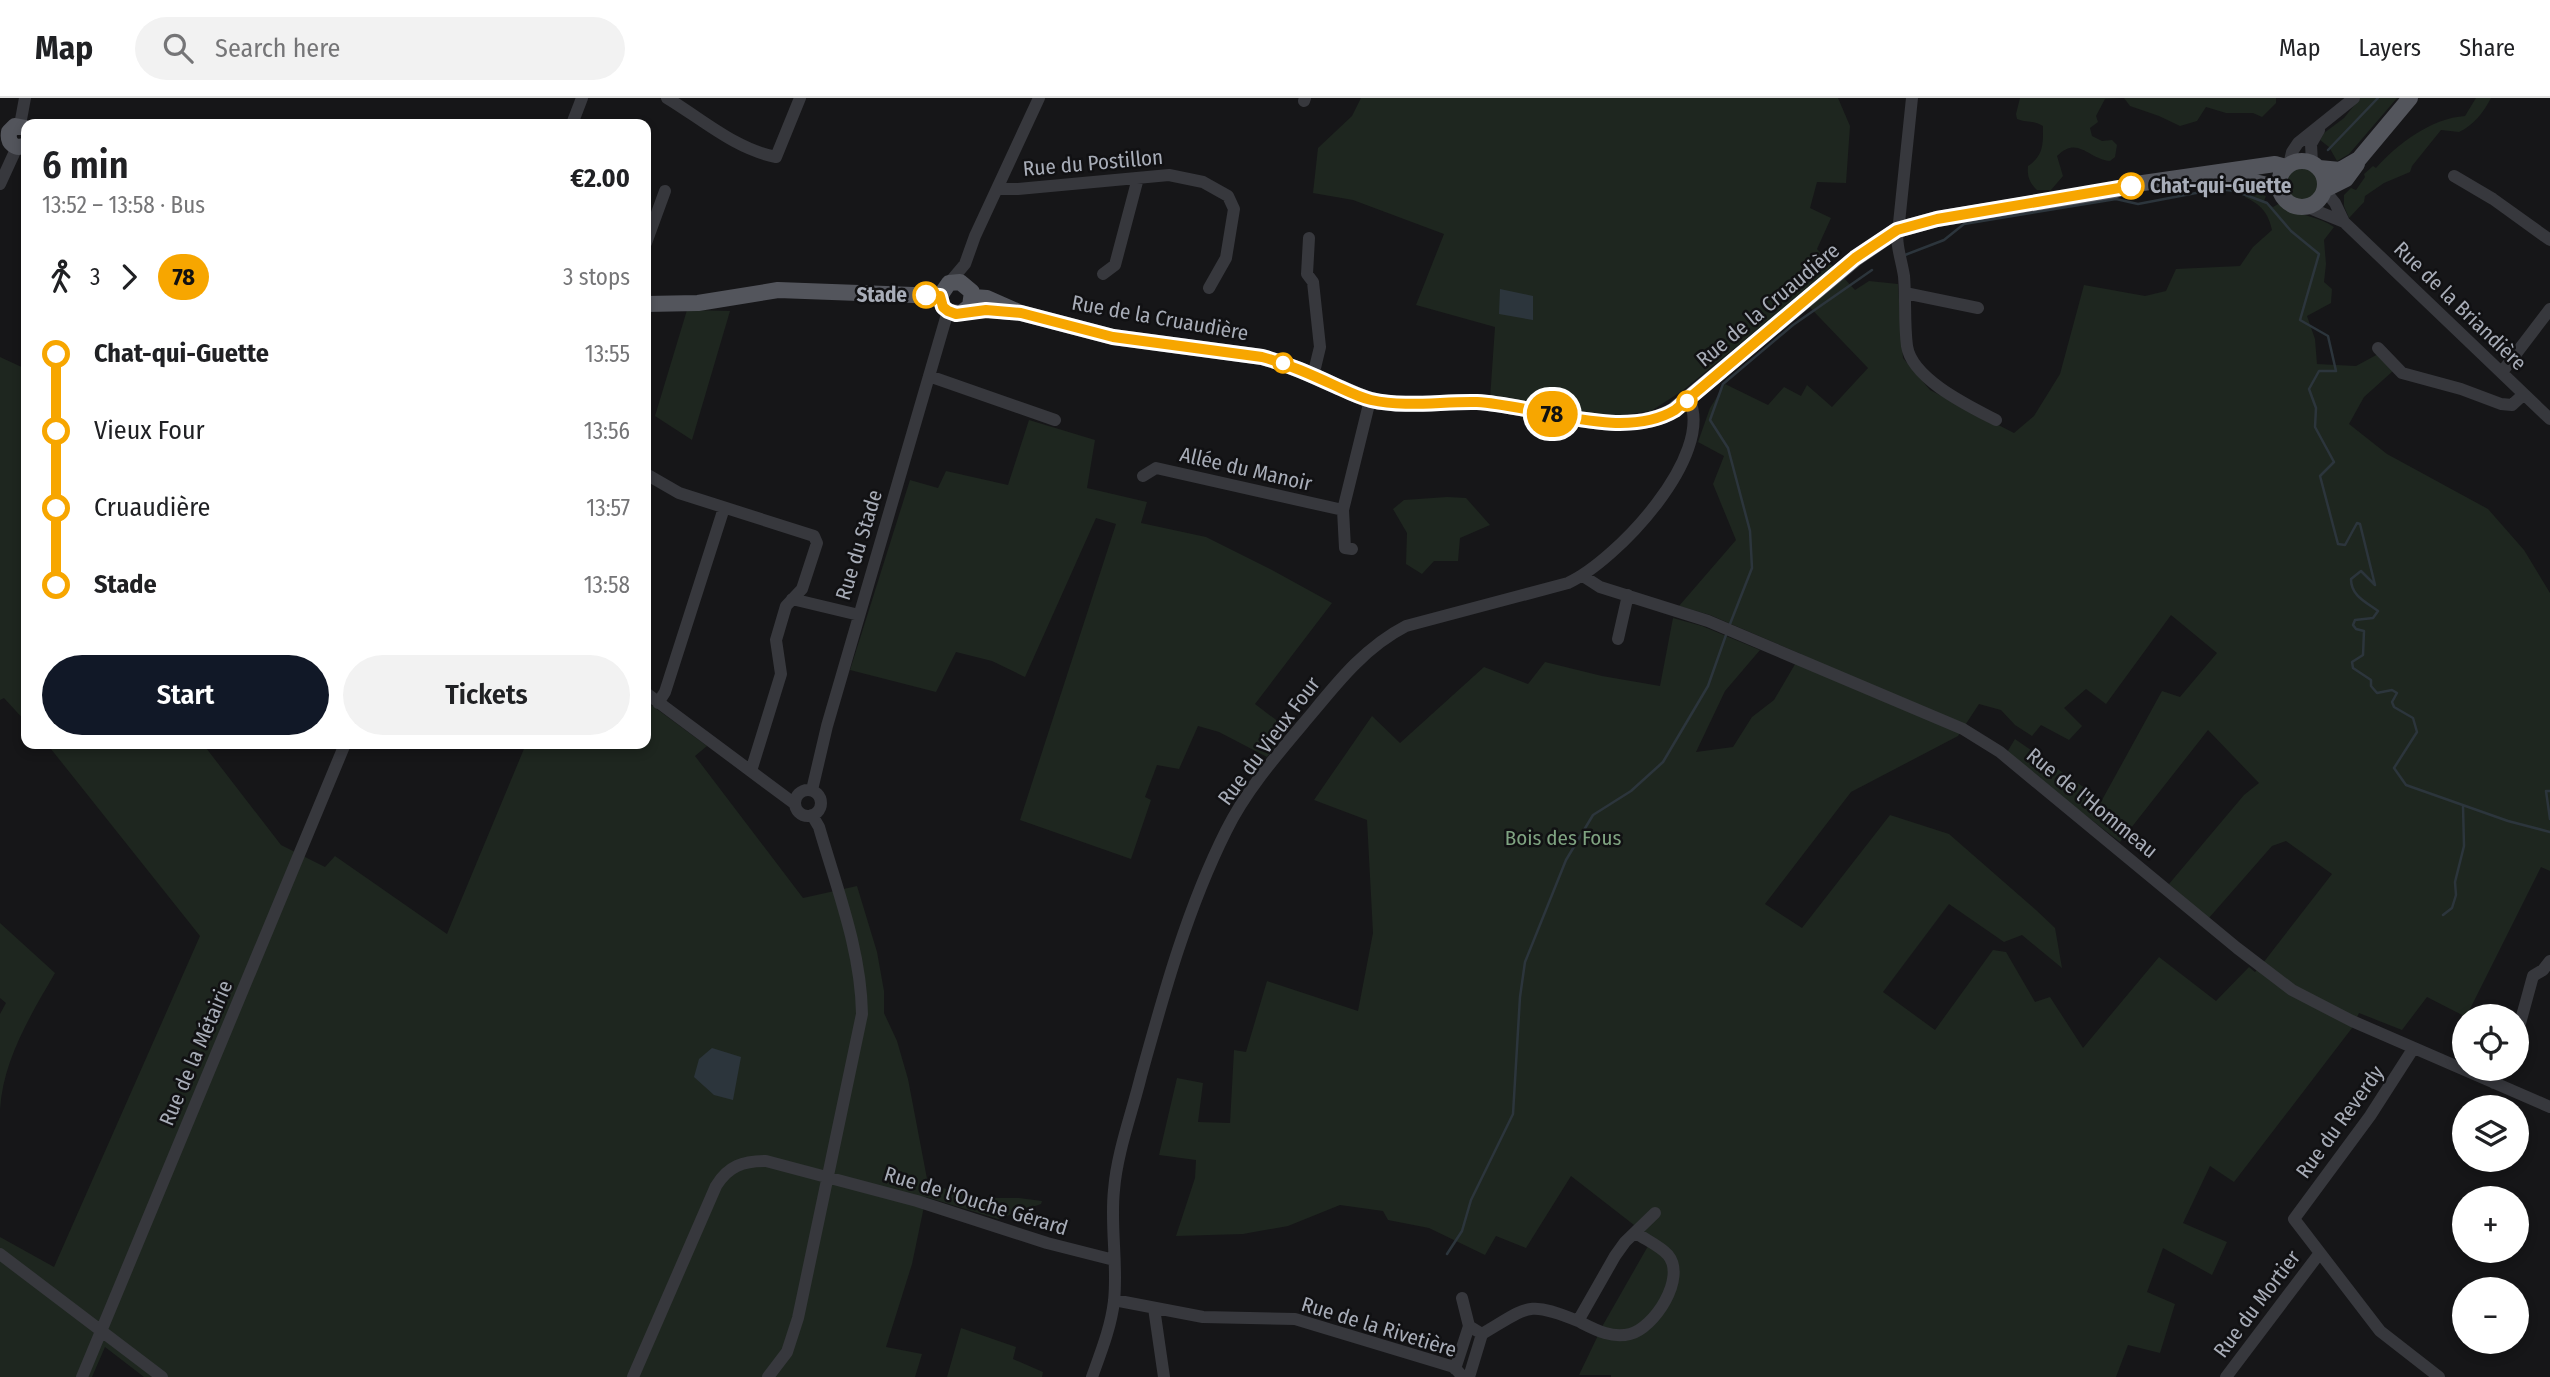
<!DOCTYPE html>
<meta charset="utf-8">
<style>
body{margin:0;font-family:"Fira Sans Condensed",sans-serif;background:#f2f2f2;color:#202124;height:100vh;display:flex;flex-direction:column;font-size:26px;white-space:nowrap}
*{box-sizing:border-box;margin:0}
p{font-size:23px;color:#757577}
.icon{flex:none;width:38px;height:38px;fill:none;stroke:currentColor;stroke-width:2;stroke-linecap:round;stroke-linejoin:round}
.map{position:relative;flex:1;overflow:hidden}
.details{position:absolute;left:21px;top:21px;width:630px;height:630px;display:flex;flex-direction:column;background:#fff;border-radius:14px;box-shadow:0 4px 10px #0003}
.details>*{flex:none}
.badge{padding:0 14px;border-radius:23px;font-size:24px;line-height:46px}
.controls{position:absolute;left:2452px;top:906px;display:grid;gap:14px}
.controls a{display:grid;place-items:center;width:77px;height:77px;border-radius:50%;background:#fff;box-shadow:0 4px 10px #0003;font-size:35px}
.map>.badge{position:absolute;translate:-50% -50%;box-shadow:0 0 0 4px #fff}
.legs{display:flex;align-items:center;gap:10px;height:77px;padding:0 21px;font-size:23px}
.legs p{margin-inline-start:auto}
.head{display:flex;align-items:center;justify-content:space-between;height:119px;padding:0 21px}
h1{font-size:38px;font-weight:600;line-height:52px}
.primary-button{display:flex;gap:14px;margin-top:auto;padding:14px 21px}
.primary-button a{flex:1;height:80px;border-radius:42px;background:#111827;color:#fff;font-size:28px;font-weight:600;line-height:80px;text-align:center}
.primary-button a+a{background:#f2f2f2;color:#202124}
ul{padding:0 21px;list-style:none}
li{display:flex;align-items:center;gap:24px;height:77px;font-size:26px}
li i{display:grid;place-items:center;width:10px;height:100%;margin:0 9px;background:currentColor}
li i::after{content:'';width:18px;height:18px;margin:-9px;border:5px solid;border-radius:50%;background:#fff}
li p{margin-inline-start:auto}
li:first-child i{background:linear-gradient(#0000 50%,currentColor 0)}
li:last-child i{background:linear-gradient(currentColor 50%,#0000 0)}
header{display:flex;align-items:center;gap:42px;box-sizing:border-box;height:98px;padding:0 35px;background:#fff;border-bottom:2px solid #e0e0e0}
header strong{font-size:33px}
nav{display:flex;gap:38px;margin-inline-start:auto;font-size:24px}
.search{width:490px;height:63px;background:#f2f2f2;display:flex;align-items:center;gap:18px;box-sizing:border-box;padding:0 24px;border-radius:38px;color:#757577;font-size:26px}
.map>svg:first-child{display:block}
</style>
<header>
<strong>Map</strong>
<div class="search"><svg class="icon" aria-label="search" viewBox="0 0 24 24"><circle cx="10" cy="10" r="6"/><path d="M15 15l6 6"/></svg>Search here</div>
<nav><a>Map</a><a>Layers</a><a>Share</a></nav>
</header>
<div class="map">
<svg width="2550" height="1279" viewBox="0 0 2550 1279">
<rect width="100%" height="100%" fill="#161618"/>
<path fill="#1e261f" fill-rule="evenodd" d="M1361,0H1838L1850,28L1846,85L1817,84L1810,110L1831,120L1817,151L1855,192L1869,183L1898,186L1903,260L1930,292L2014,335L2034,318L2060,276L2084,187L2145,198L2166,193L2176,171L2240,168L2253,149L2272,132C2268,114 2261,107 2245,99L2244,91L2266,98L2264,103L2273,109L2280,105C2295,118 2317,117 2334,129L2324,142L2326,166L2324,184L2332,191L2331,205L2307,218L2315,241L2317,266L2356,268L2380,255L2393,273L2364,299L2349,326L2387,356L2488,411L2524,452L2550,495V773L2541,769L2466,919L2427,899L2402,932L2359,915L2352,930L2234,1084L2210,1068L2183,1125L2227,1144L2212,1177L2163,1150L2147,1194L2175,1206L2160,1255L2128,1247L2116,1279H1611V1277H1579L1603,1227L1652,1141L1571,1078L1526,1150L1496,1138L1485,1157L1429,1130L1388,1122L1383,1113L1340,1107L1288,1128L1243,1136L1176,1138L1195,1080L1196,1062L1159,1057L1177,980L1203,985L1198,1024L1230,1025L1234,952L1246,954L1267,883L1358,913L1373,835L1367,722L1314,702L1372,618L1400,645L1484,569L1528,586L1545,564L1602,578L1660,588L1673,520L1702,528L1760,552L1725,593L1696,654L1733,649L1752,619L1774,602L1801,556L1710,517L1679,508L1736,442L1713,386L1724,358L1698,344L1710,310L1725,286L1768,307L1784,289L1801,298L1807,287L1832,309L1868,270L1799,198L1682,293L1651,313L1609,319L1490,301L1495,229L1416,207L1444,136L1353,102L1313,95L1318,50L1352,18ZM2171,517L2217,555L2180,599L2162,593L2102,702L2015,641L2006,656L2120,744L2208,632L2259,685L2244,697L2169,786L2208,821L2272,748L2286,743L2332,776L2263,865L2255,874L2249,869L2216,903L2159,859L2083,950L2050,899L2035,904L2006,854L1993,852L1935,932L1883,894L1949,806L2004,844L2022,837L2062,870L2055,830L2036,812L1949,736L1890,717L1802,830L1765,806L1851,694L1958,638L1979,606L2001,612L2015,627L2032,638L2041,627L2069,642L2082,628L2064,610L2086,591L2106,606Z
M2020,0H2122L2105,1L2096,18L2098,24L2090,30L2092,38L2102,43L2112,42L2117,47L2115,59L2110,63C2088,61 2078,37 2057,58L2063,78L2051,92H2037C2030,85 2027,79 2028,68C2044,57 2043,46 2043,28C2034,22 2027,25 2017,21L2016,16Z
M2124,0H2276V5L2262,19L2253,15H2226L2206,9L2197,23L2180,28L2159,18L2130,8Z
M2360,0H2397L2349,56L2337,63L2329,49L2320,42L2324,35L2344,20Z
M2476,0H2491C2483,15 2474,27 2459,34L2441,32L2412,68L2410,74L2384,85L2365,98L2364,104L2349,120L2344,108V97L2351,90L2356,92L2365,79L2364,76L2373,68L2376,70C2397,46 2432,20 2465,18Z
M2284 86a18 18 0 1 1 36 0a18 18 0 1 1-36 0Z
M687,212L730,213L692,342L655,318Z
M0,259L26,271V624L4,600L0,602Z
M1029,322L1095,342L1087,390L1147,404L1141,425L1206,439L1272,472L1332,505L1255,606L1288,631L1267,659L1219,634L1198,628L1179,671L1157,667L1145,699L1151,702L1131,761L1020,722L1116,426L1096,420L1025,579L992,563L956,554L936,594L850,572L910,382L938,390L946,373L1008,387Z
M1447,399L1466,400L1490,427L1460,440L1458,463H1434L1422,476L1406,466L1407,435L1393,411L1404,402Z
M646,603L707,648L695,658L803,800L857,788L877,854L884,893V915L897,943L908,981L928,1086L980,1100H1019L1042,1103L1041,1106L998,1121L926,1099L912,1166L886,1249L922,1256L915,1279H144L105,1249L92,1279H0V1139L54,1169L200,838L47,646H203L281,747L325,769L335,758L447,836L526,646H646Z
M0,825L55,875C30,918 3,962 0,1012V916L6,905L0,900Z
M961,1230L1016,1249L1013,1261L1043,1274L1042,1279H947Z"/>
<path fill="#2c353c" d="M1500,191L1533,198V222L1499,216Z
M712,950L741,959L733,1002L714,997L694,979L699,961Z"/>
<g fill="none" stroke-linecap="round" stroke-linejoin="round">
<path stroke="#2c353c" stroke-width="2.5" d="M2328,52L2378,0
M1905,157L1944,142L1964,126L2116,101L2138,106L2217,91L2235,93L2267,105L2291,133L2319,156L2300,222L2328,238L2336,273H2319L2309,291L2316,310L2315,329L2334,364L2320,378L2338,446L2345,447L2357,425L2360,426L2375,487L2361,473L2351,481C2351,498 2366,504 2378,513L2373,520L2355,522L2353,527L2356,531L2364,533L2363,557L2352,564L2353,570L2371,582V588L2377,595L2392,592L2397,595L2392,604L2394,609L2413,620L2417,634L2394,670L2406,687L2508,723L2550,734
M1730,526L1752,470L1750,433L1728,350L1710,322L1723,286L1793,227L1872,172
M2550,693H2546L2550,721
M2443,817L2452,810L2456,797L2455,784L2464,748L2463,708
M1447,1156L1462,1133L1471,1102L1513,1016L1520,899L1525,864L1566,762L1593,717L1631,693L1663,664L1708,588L1726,537"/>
<path stroke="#37383d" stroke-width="12" d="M667,0C702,21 735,51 776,59L800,0
M1912,0L1899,125C1894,143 1901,159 1904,178C1906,201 1904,225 1907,248C1912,281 1969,308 1996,322
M1304,3L1305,0
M572,26L582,0
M20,27L25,0
M2312,65L2311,46L2319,32
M2289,67L2292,54L2298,45L2354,0
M2454,78L2493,101L2550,142
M0,86L17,49
M998,91H1018L1169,77L1203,84L1228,98L1234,111L1226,160L1209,190
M2325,93L2335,105L2344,124L2550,321
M2307,109L2344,124
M1309,140L1307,176L1313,184L1320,249L1313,278
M646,145L665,93
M1103,176L1115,167L1138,80
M949,185L965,166L975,138L1039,0
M1905,195L1978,210
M2378,250L2402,275L2461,291L2501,306L2512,307L2524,296
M2502,274L2550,211
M929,278L1055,322
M646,376L679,395L814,438L817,445L802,491L786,508L776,542L781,576L751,673
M1143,378L1156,370L1343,412L1370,302
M1343,412L1345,450L1352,451
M1583,478L1600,489L1708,523L1963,631L2000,654L2237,850L2292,892L2352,923L2550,1009
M792,501L859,517
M1618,541L1628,497
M646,595L795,706
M658,605L665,594L724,410
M812,692L827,628L948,213
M795 705a13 13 0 1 1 26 0a13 13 0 1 1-26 0Z
M2516,940L2533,878L2543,872L2550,863
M2413,951L2370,1018L2294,1121L2380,1233L2439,1279
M2494,985L2502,971
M0,1156L162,1279
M1462,1200L1469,1228L1482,1236
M1114,1202L1203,1219L1295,1221L1454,1269L1463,1279
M1154,1210L1164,1279
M1578,1223C1594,1231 1611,1241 1630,1236C1654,1230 1687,1180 1668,1157C1660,1148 1646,1142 1636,1135
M1455,1271L1469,1228
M82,1279L345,646
M633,1279L716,1088C728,1068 743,1063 766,1063L917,1103L1047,1145L1114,1162
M768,1279L787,1254L798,1220L862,916C861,852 837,791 819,729L812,717
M1092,1279C1101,1254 1111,1229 1114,1203C1118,1166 1110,1128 1114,1092C1117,1054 1132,1015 1141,978C1164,895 1187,811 1226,733C1247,690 1282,651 1313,614C1340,581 1367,548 1406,528L1568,485C1616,463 1716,357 1689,301
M1469,1279L1482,1236C1528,1209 1527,1202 1578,1223L1615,1158L1625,1144L1655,1115
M2226,1279L2319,1156"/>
<path stroke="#53555c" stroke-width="16" d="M9,34C7,46 16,52 26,47
M9,34L15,28L26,30
M2279 86a23 23 0 1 1 46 0a23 23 0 1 1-46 0Z
M2319,70L2340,72L2359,61L2410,0
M2225,80L2242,81L2280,90
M2326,91L2346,81L2357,66
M973,199L987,200L1021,215L1113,239L1262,259C1288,266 1312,277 1336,288C1347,292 1359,299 1371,302C1405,310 1442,303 1477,304C1536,307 1622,344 1674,312L1855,161L1897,132L1937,121L2115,92L2136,86L2275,66L2286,69
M646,206L698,205L778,192L940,198
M961,215L970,208L972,194L960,184L949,185L940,198C942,224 968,212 986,212C993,212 1001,213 1008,214"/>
</g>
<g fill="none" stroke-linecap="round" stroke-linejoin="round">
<defs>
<path id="line-1" d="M926,197L940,198L943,209L948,213L956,216L986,212L1021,215L1113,239L1262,259C1288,266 1312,277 1336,288C1347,293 1359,299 1371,302C1406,310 1442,303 1477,304C1536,307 1622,344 1675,312L1855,160L1897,132L1937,121L2131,88"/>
</defs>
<use href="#line-1" stroke="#fff" stroke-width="16"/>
<use href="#line-1" stroke="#f7a600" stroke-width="10"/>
</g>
<g fill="#fff" stroke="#f7a600" stroke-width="3.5">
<circle cx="2131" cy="88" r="12"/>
<circle cx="926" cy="197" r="12"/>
<circle cx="1283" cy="265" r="9"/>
<circle cx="1687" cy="303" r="9"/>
</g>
<g text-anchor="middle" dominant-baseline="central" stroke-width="5" stroke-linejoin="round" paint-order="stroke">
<g font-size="21" fill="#a8adb8" stroke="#111113">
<text transform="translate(1093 65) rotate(-5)">Rue du Postillon</text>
<text transform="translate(1768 207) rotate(-40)">Rue de la Cruaudière</text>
<text transform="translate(2460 208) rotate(44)">Rue de la Briandière</text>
<text transform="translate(1160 220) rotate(10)">Rue de la Cruaudière</text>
<text transform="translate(1246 371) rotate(13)">Allée du Manoir</text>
<text transform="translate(859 447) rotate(-73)">Rue du Stade</text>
<text transform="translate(1269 643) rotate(-53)">Rue du Vieux Four</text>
<text transform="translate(2092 705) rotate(39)">Rue de l'Hommeau</text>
<text transform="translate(196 955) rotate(-67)">Rue de la Métairie</text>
<text transform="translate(2340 1024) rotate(-54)">Rue du Reverdy</text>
<text transform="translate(976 1103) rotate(17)">Rue de l'Ouche Gérard</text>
<text transform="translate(2257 1206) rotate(-53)">Rue du Mortier</text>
<text transform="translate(1379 1229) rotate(17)">Rue de la Rivetière</text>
</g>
<g font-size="21" font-weight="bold" fill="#a8adb8" stroke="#111113" text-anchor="start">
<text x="2150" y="88">Chat-qui-Guette</text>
<text x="907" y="197" text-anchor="end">Stade</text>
</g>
<g font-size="21" fill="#7fa381" stroke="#111113">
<text x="1563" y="740">Bois des Fous</text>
</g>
</g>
</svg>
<div class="controls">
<a><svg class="icon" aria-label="locate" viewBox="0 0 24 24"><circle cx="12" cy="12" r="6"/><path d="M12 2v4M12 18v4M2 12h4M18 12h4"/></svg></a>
<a><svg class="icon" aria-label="layers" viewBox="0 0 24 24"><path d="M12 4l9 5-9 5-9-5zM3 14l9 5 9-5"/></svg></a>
<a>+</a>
<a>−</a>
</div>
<b class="badge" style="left:1552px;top:316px;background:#f7a600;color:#111">78</b>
<section class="details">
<div class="head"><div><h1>6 min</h1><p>13:52 – 13:58 · Bus</p></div><b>€2.00</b></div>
<div class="legs"><svg class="icon" aria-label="walk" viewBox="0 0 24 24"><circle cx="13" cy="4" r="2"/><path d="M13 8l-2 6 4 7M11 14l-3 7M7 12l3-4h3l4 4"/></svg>3<svg class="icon" aria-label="forward" viewBox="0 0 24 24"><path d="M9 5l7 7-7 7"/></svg><b class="badge" style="background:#f7a600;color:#111">78</b><p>3 stops</p></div>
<ul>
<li><i style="color:#f7a600"></i><b>Chat-qui-Guette</b><p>13:55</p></li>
<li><i style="color:#f7a600"></i><span>Vieux Four</span><p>13:56</p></li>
<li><i style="color:#f7a600"></i><span>Cruaudière</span><p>13:57</p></li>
<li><i style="color:#f7a600"></i><b>Stade</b><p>13:58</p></li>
</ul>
<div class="primary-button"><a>Start</a><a>Tickets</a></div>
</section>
</div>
